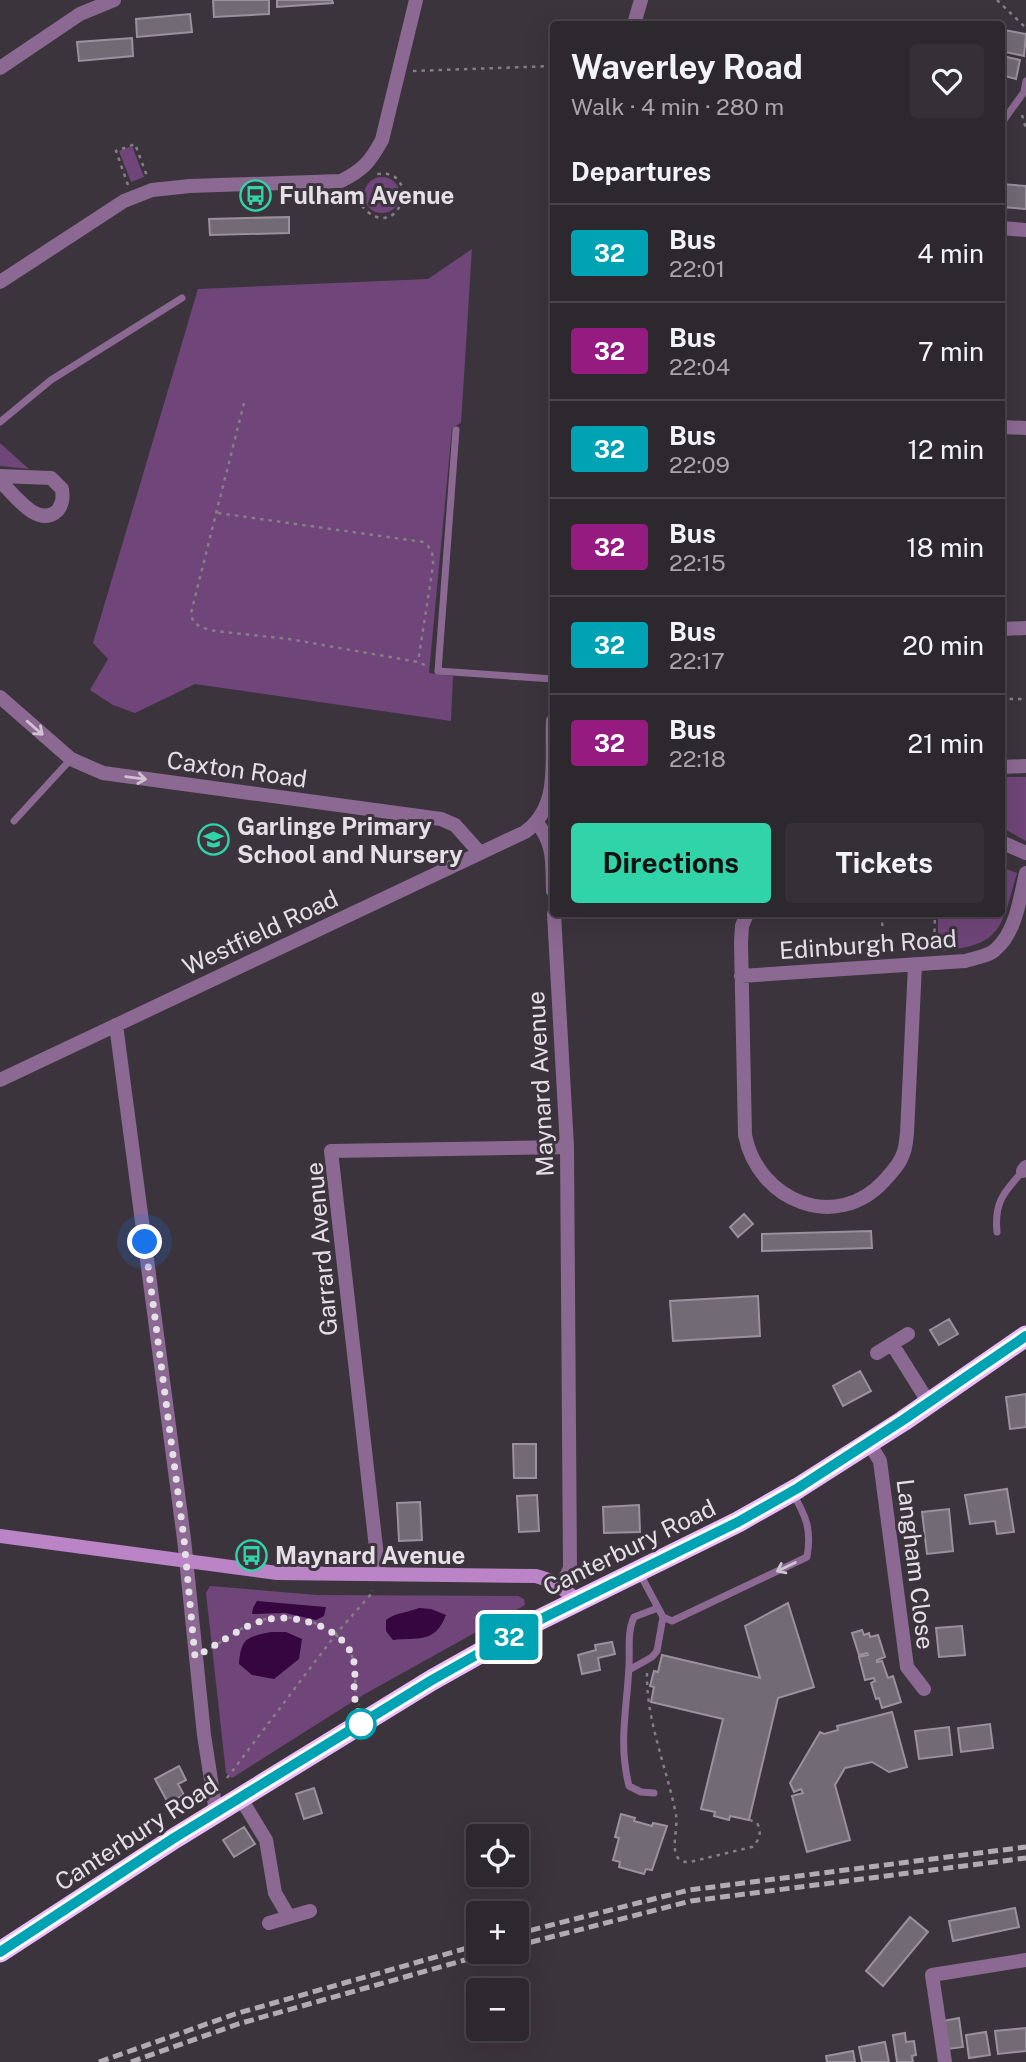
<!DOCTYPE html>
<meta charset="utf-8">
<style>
body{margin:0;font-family:"Public Sans",sans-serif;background:#352f36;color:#f1f3f6;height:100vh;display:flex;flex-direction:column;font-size:26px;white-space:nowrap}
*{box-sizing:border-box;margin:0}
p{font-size:23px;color:#a7a5aa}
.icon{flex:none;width:38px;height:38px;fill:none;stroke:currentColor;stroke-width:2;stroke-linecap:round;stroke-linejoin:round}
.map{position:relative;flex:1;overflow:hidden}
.panel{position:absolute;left:550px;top:21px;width:455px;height:896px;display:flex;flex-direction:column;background:#2d272e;border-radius:7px;box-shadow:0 7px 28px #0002,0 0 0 2px #48444a}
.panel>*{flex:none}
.badge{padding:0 14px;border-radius:5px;font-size:24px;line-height:46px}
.fabs{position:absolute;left:466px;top:1824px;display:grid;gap:14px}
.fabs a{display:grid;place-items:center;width:63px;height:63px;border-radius:7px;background:#2d272e;box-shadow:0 7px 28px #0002,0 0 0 2px #48444a;font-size:35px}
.you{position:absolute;width:35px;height:35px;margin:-18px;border:5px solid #fff;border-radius:50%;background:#1a73e8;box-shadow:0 0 0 10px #1a73e833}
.map>.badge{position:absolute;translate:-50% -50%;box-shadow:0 0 0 4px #fff}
h2{padding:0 21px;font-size:26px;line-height:63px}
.round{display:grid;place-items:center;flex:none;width:74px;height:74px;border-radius:7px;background:#352f36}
.head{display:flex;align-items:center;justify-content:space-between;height:119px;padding:0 21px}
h1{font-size:33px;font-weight:700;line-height:52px}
.button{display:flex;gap:14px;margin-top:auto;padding:14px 21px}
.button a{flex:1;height:80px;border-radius:7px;background:#31d4a9;color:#111;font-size:28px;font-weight:700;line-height:80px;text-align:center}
.button a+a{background:#352f36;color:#f1f3f6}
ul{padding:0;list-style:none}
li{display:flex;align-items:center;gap:21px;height:98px;padding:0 21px;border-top:2px solid #48444a}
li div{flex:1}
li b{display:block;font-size:26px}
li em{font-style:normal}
li .badge{min-width:77px;font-weight:700;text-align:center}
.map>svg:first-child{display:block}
</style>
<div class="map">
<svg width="1026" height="2062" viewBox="0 0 1026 2062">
<rect width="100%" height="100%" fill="#3c343d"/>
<path fill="#70457a" d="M132,146L144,177L131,182L119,151Z
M364 195a18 18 0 1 1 36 0a18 18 0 1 1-36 0Z
M472,249L461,423L452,428L429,673L453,676L451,721L195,684L135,713L113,705L90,690L108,659L93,643L198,289L428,279Z
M0,443L29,469L0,466Z
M1001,777H1026V841L1001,827Z
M1001,867L1017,873C1001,929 1002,946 938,951V914H1001Z
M210,1586L317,1595L518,1596L524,1599L525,1605L363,1695L232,1778L226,1773L206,1593Z"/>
<path fill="#35063f" d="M257,1601L325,1607H326L324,1616L316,1620L285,1613L252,1614L253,1608Z
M419,1608L431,1609L446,1615C435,1644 418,1637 393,1640L386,1631V1620C396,1612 407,1613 419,1608Z
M271,1632H286L302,1639L299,1659L274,1679L252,1675L239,1664C241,1638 247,1637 271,1632Z"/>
<path fill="#726a74" stroke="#99919b" stroke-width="2" d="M213,0H269V14L214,17Z
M277,0H332L333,3L277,7Z
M190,14L192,32L137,37L136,19Z
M1004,30L1026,34L1024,56L1001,51Z
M132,38L133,56L79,61L77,42Z
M1002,56L1020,60L1016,79L1001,75Z
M1001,184L1026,186V209L1001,207Z
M289,217V233L210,235L209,219Z
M744,1214L753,1224L738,1237L730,1227Z
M871,1231L872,1248L762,1251V1234Z
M758,1296L760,1336L673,1341L670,1301Z
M949,1319L958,1334L939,1345L930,1330Z
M860,1371L871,1391L843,1406L833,1386Z
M1026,1394V1427L1010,1429L1006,1397Z
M513,1444H536V1478H514Z
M1007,1489L1014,1532L997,1534L995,1521L970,1524L965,1495Z
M537,1495L539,1531L519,1532L517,1496Z
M420,1502L422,1540L399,1541L397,1503Z
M639,1505L640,1532L604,1533L603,1507Z
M949,1509L953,1551L927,1554L922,1512Z
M788,1603L814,1687L778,1698L749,1820L730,1816L729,1820L714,1816L715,1812L701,1809L723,1719L651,1702L654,1687L650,1686L654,1671L658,1672L662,1655L760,1678L745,1626Z
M962,1626L965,1655L939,1657L936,1628Z
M862,1630L864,1635L869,1633L870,1637L878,1635L885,1657L877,1660V1662L882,1661L888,1678L893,1676L901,1702L882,1708L879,1698L876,1699L871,1683L875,1681L874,1678L865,1680L859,1657L868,1655L867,1653L859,1655L852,1633Z
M612,1642L615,1654L598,1658L600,1670L582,1674L578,1655L596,1650L595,1645Z
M892,1712L907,1767L889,1772L872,1762L845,1768L835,1785L850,1840L807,1852L792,1796L803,1793L801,1789L794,1792L790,1783L820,1732L824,1734L838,1730L837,1726Z
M990,1724L993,1748L961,1752L958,1728Z
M949,1727L952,1755L919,1759L915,1731Z
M179,1766L186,1780L178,1784L184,1795L168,1803L155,1779Z
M314,1788L322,1813L304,1819L296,1794Z
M621,1814L635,1818L634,1821L652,1826L653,1823L667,1826L652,1870L646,1869L644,1874L619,1867L620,1862L613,1860L619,1838L615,1837Z
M244,1827L255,1844L234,1857L223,1840Z
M1015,1908L1019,1927L953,1941L949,1921Z
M910,1917L928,1932L883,1986L866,1971Z
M959,2018L963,2047L948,2049L943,2021Z
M1026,2028V2051L998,2054L995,2031Z
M986,2032L990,2055L969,2058L966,2035Z
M905,2033L906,2042L914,2041L916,2055L912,2056L913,2062H897L893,2035Z
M885,2042L889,2062H862L859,2047Z
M853,2051L855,2062H827L826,2056Z"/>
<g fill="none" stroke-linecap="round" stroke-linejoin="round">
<path stroke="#857e86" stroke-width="2.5" stroke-dasharray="3.5 5" stroke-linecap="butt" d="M997,0L1026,28
M413,71L553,66
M1022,115L1026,129
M128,185L116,151L135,144L147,176
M360,189C359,198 360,207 369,213C402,237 421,168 377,174
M244,403L191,613L193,621L200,627L215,631L289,639L418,662L427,666
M218,513L423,542C433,549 433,555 433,566L418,662
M1001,699H1026
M882,914L883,953
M934,949L935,914
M211,1648C225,1640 239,1629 253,1623C284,1609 334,1621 350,1652C360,1670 351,1688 359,1705
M647,1673C646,1721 667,1768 676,1815C679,1830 665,1864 690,1862L752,1847C760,1840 762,1832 757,1823L750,1820
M227,1778L336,1634L372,1593V1590"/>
<path stroke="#8c6993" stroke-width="7" d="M1001,124L1024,92L1026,81
M0,422L51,380L182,298
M456,430L438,671L553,679
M14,821L71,759
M997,1232C994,1202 1004,1192 1023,1171
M640,1574L663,1617L672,1621L807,1557C812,1529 806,1516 792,1492
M629,1670L652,1657L657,1651L663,1617
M654,1793L641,1792L629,1786C618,1742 627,1709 629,1666C630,1649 627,1632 634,1617L658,1608"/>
<path stroke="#8c6993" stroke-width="14" d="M634,24L641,0
M0,68L80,14L114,0
M1001,228L1026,230
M0,282L124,201L152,190L190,186L341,181C363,170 370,162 382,140L416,0
M1001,427L1026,428
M0,476L51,478L62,489C63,497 63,503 58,510C38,530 13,493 0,481
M1001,629L1026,628
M0,697L71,759L103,773L441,819L455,825L480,853
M1001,767L1026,766
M537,823C555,845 552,863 553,891
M1001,842L1026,853
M554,914L567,1147L570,1568L561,1587
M747,914L742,926L741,943L745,1135C758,1201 836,1233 884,1181C891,1173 900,1164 903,1154C906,1148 906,1140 907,1133L915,965
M741,976L965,961C974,958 990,956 996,949C1016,932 1020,897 1026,873
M116,1025L184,1539L204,1735L216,1812
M0,1080L525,832C561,806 551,761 553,721
M1023,1171L1026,1167
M892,1344L929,1403
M877,1353L908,1334
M869,1443L880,1461L907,1667L924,1689
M379,1574L331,1151L567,1147
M240,1797L266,1840L275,1893L289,1917
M269,1923L310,1911
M945,2062L932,1975L1026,1960"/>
<path stroke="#bb84c7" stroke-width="14" d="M0,1536L277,1573L536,1576L552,1581L579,1601"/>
<path stroke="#edbbf9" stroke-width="21" d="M0,1952L175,1838L432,1680L535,1622L738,1522L798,1488L903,1421L1026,1336"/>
<path stroke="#b1abb2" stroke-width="5" stroke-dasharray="10 5" stroke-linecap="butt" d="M516,1934L689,1890L1026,1847
M516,1946L691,1901L1026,1858
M99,2062L235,2014L478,1945
M131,2062L238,2024L497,1951"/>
</g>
<defs><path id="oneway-shaft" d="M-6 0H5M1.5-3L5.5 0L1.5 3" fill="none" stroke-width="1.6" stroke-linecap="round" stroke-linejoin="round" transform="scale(1.75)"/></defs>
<g stroke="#cfc2d1">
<use href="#oneway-shaft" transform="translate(35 728) rotate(41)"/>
<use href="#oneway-shaft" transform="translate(136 778) rotate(8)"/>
<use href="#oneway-shaft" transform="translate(786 1567) rotate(154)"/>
</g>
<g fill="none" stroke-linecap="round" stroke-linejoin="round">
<defs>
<path id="line" d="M0,1952L174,1838L432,1680L535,1622L738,1522L798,1488L903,1420L1026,1336"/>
</defs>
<use href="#line" stroke="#fff" stroke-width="16"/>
<use href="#line" stroke="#00a3b4" stroke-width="10"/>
<path stroke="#e5e0e6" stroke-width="7" stroke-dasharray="0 12.6" d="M145,1242L184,1539L195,1657C240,1632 262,1606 315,1624C331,1630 345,1639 352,1655C357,1669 354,1678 354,1692C354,1701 360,1714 361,1724"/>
</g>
<defs>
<symbol id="bus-ring" viewBox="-11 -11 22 22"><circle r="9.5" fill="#3c343d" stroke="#31d4a9" stroke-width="1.5"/><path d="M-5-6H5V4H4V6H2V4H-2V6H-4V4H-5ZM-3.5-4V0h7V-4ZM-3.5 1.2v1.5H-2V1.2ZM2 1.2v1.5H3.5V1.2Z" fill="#31d4a9"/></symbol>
<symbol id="school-ring" viewBox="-11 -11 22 22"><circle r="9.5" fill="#3c343d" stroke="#31d4a9" stroke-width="1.5"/><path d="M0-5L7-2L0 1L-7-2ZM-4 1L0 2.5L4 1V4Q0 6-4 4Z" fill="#31d4a9"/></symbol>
</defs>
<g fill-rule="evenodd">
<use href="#bus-ring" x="238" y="178" width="35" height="35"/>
<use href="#school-ring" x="196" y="822" width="35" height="35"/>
<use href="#bus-ring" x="234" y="1538" width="35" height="35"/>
</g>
<circle fill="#fff" stroke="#00a3b4" stroke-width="3.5" cx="361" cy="1724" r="14"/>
<g text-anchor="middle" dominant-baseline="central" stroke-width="6" stroke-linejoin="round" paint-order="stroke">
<g font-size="24" font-weight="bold" fill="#e5e0e6" stroke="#3c343d" text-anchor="start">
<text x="279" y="195">Fulham Avenue</text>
<text x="237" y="826">Garlinge Primary<tspan x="237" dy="28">School and Nursery</tspan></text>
<text x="275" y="1555">Maynard Avenue</text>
</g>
<g font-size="24" fill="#e5e0e6" stroke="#3c343d">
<text transform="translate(237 769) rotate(8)">Caxton Road</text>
<text transform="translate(260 932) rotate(-25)">Westfield Road</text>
<text transform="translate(868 944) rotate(-4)">Edinburgh Road</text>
<text transform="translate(540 1084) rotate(-93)">Maynard Avenue</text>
<text transform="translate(321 1249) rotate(-95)">Garrard Avenue</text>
<text transform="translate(629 1547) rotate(-26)">Canterbury Road</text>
<text transform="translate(916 1564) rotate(83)">Langham Close</text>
<text transform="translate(136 1833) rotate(-33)">Canterbury Road</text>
</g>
</g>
</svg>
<div class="fabs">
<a><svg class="icon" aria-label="locate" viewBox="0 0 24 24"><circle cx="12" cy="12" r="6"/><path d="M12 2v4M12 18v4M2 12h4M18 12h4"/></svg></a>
<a>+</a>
<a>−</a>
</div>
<div class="you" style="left:145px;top:1242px"></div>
<b class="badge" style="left:509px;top:1637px;background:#00a3b4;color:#fff">32</b>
<section class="panel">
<div class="head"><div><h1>Waverley Road</h1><p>Walk · 4 min · 280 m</p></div><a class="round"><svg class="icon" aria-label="heart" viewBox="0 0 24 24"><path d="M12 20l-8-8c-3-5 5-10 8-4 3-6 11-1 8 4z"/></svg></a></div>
<h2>Departures</h2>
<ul>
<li><span class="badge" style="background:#00a3b4;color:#fff">32</span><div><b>Bus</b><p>22:01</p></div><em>4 min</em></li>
<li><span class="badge" style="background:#951b81;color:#fff">32</span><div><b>Bus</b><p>22:04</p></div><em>7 min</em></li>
<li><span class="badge" style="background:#00a3b4;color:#fff">32</span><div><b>Bus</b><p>22:09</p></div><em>12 min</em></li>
<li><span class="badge" style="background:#951b81;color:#fff">32</span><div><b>Bus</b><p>22:15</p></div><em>18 min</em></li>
<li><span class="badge" style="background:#00a3b4;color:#fff">32</span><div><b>Bus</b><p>22:17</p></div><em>20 min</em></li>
<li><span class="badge" style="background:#951b81;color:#fff">32</span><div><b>Bus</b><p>22:18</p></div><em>21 min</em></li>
</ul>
<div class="button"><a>Directions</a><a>Tickets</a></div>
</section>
</div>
